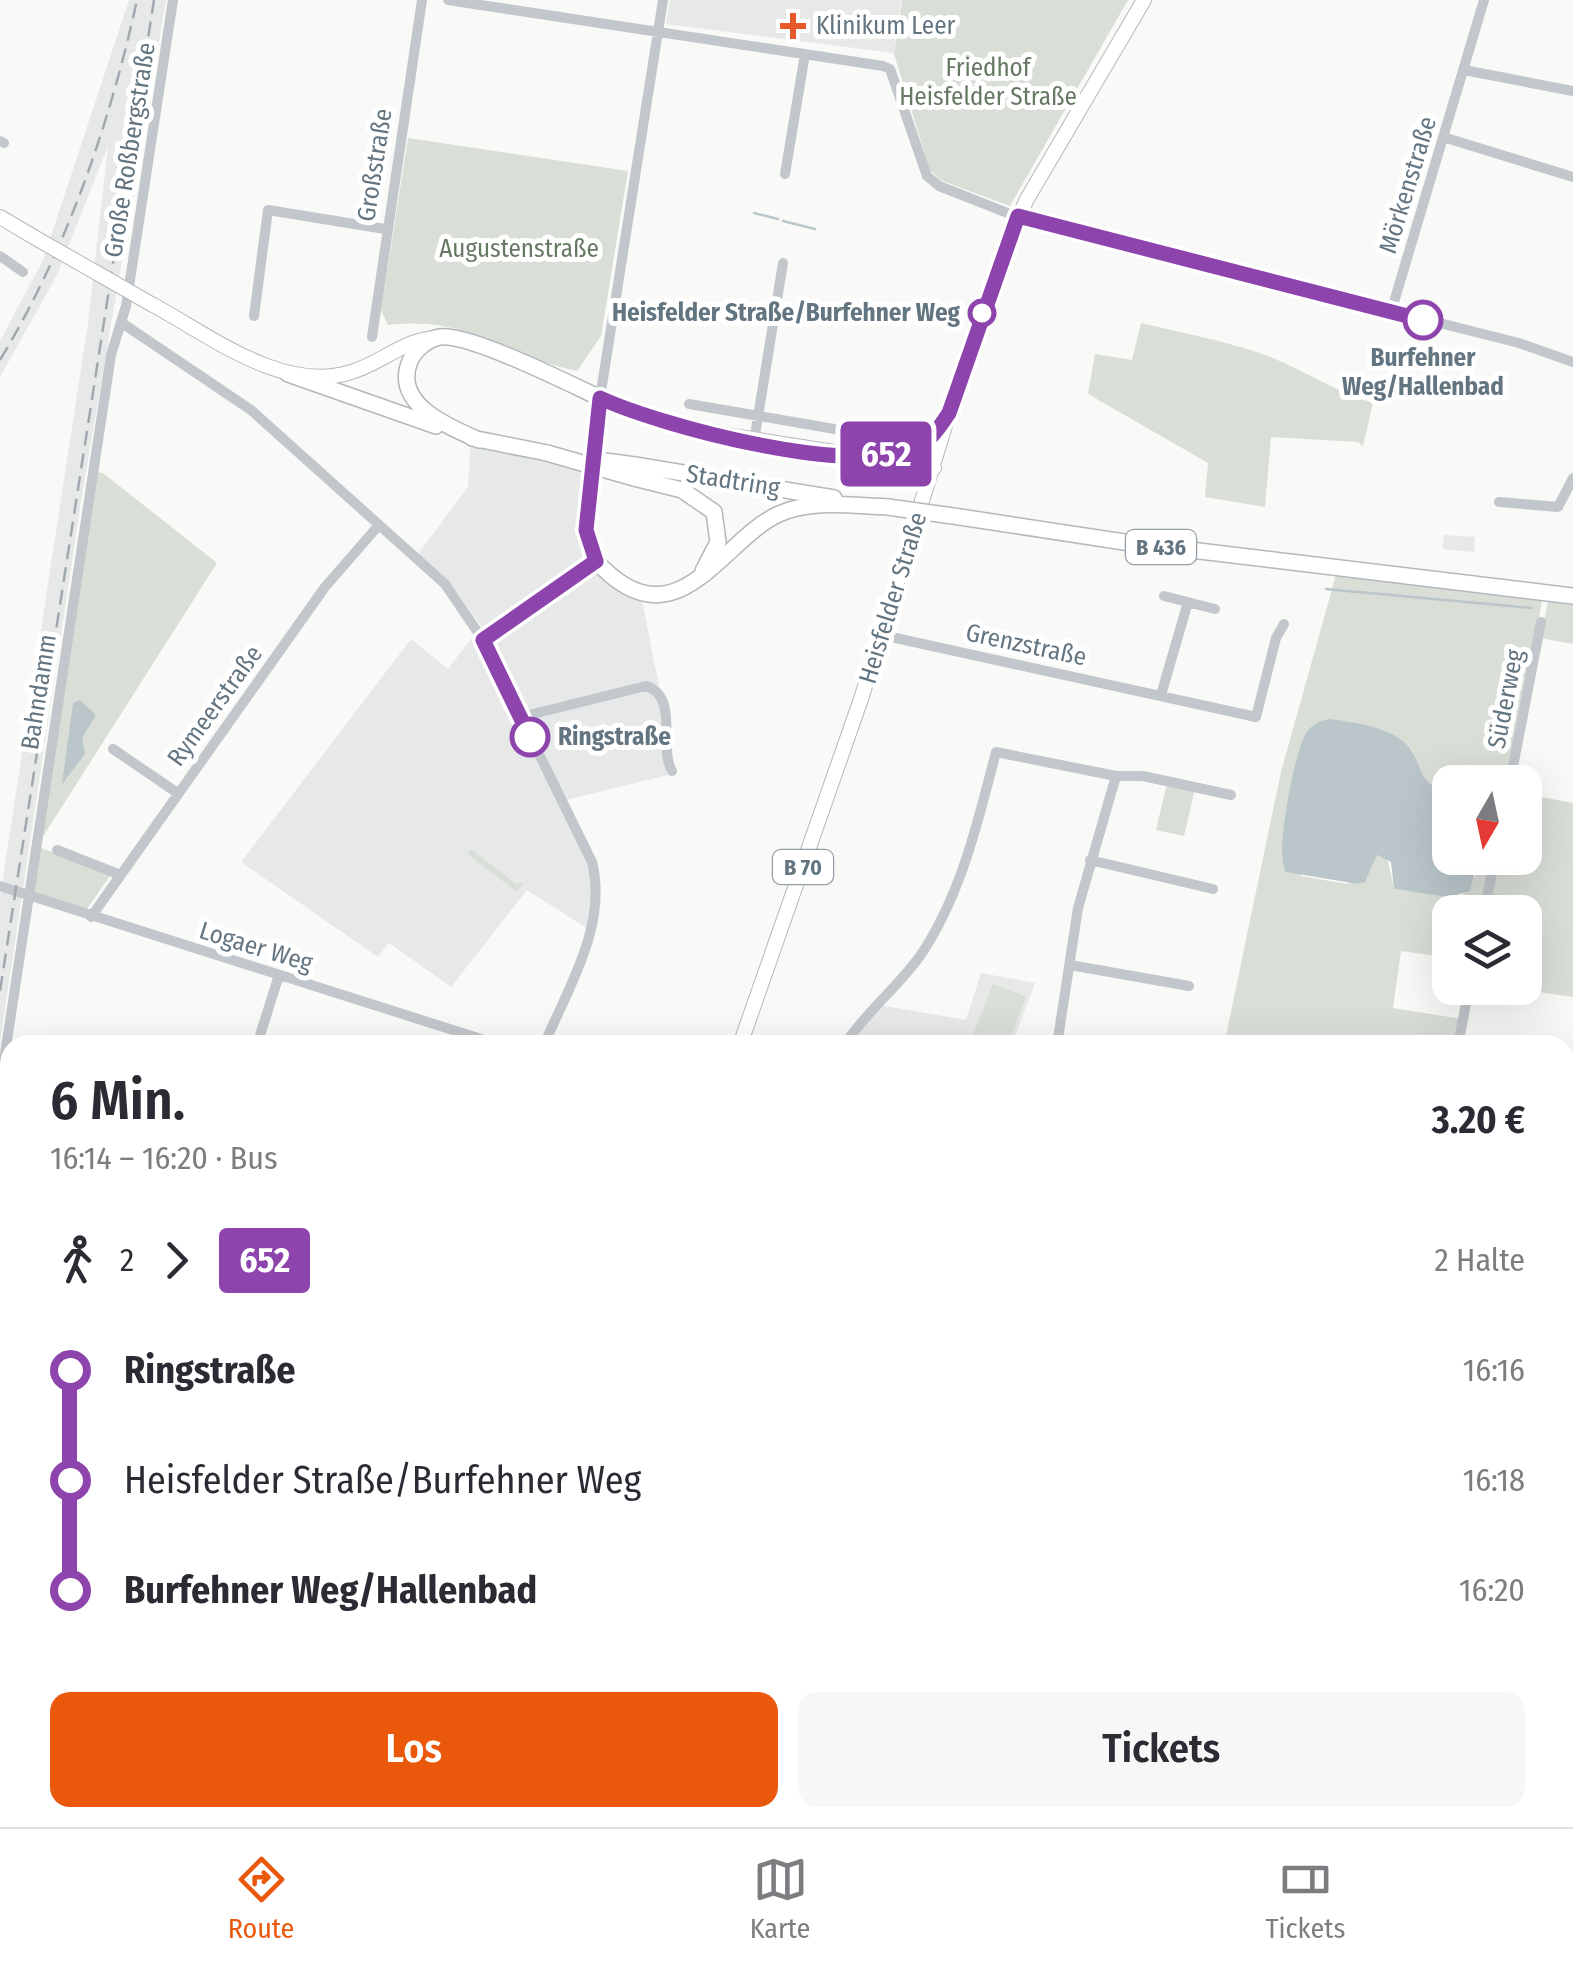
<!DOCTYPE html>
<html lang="de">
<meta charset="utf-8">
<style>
body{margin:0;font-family:"Fira Sans Condensed",sans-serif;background:#f7f7f7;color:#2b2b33;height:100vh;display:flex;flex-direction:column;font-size:38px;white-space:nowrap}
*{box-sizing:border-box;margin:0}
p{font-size:32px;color:#7c7c81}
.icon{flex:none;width:55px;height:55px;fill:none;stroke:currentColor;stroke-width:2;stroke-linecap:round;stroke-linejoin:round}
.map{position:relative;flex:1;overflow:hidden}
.panel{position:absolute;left:0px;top:1035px;width:1575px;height:792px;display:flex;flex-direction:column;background:#fff;border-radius:30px 30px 0 0;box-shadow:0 10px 40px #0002}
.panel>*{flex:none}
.badge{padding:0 20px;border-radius:8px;font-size:35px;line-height:65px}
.needle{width:65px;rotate:189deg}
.buttons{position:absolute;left:1432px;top:765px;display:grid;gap:20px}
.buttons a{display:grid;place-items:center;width:110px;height:110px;border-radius:20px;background:#fff;box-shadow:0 10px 40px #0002;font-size:50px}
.map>.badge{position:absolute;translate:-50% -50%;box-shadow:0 0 0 5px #fff}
.legs{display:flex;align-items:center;gap:15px;height:110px;padding:0 50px;font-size:32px}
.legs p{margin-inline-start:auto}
.summary{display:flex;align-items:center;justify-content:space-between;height:170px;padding:0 50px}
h1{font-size:55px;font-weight:600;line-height:75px}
.primary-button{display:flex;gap:20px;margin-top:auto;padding:20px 50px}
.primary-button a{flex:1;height:115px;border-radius:20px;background:#ea580c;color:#fff;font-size:40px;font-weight:600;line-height:115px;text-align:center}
.primary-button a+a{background:#f7f7f7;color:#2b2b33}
ul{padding:0 50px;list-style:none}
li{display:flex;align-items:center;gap:35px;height:110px;font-size:38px}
li i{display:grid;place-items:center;width:15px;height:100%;margin:0 12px;background:currentColor}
li i::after{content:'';width:25px;height:25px;margin:-12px;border:8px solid;border-radius:50%;background:#fff}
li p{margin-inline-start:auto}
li:first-child i{background:linear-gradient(#0000 50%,currentColor 0)}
li:last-child i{background:linear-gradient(currentColor 50%,#0000 0)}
.tab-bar{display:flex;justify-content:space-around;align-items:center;height:140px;border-top:2px solid #e1e1e2;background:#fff;font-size:28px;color:#7c7c81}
.tab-bar a{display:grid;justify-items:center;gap:5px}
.tab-bar .on{color:#ea580c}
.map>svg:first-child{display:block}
</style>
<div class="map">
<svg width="1573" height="1827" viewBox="0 0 1573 1827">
<rect width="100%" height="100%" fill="#f9f9f7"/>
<path fill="#e7e8e8" d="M129,0H166L81,502L0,1042V897L88,323L108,146L57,275L0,377V341L43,260Z
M670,0H901L894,53L666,24Z
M471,440L591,468L587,543L640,590L676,773L562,801L594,880L588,929L527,890L451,987L389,943L378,957L241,862L411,639L448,669L481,626L448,580L418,554L468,487Z
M1444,535L1475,537L1474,552L1442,549Z
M981,973L1035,983L1012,1045H847L879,1005L966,1020Z
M1279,1818H1366L1367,1827H1282Z"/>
<path fill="#d9ded6" d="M902,0H1128L1010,206L940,180L930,170L894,54Z
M408,138L628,171L601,336L577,371C505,356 469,315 388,325L381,310Z
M1141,323C1179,332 1220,340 1257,352C1298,366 1332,391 1373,403L1363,446L1358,442L1271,437L1265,507L1205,497L1208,463L1088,394L1095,354L1132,360Z
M95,472L103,473L217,563L37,846Z
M1336,575L1542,601L1508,782H1450V794C1412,780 1427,766 1405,744C1390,728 1365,726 1346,721L1301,876L1347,884L1369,873L1376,855L1387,857L1394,889L1461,897L1475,876L1478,858H1525V794L1573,803V997L1513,988H1525V912H1450V958L1401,951L1393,1008L1462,1019L1457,1045H1224L1281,772Z
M1548,602L1573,604V644L1540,638Z
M1167,783L1195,789L1184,836L1156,830Z
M41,848L112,873L84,913L31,893Z
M471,849L516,884L524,883L517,892L467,854Z
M993,984L1026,997L1008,1045H969Z
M1565,1186H1573V1483H1565Z
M1573,1750V1827H1367L1366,1818H1565V1751Z"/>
<path fill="#bac6ca" d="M80,700L96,715L82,738L85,754L62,784L73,703Z
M1329,719C1352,722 1387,726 1405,743C1427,766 1412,780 1450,794V858H1478L1470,891L1449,897L1394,889L1391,862L1377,855L1365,882L1358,884L1286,872C1274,855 1294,758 1304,737C1309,726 1318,721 1329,719Z"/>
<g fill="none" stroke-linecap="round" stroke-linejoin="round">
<path stroke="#bac6ca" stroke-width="2.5" d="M754,213L778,219
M783,221L815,229
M1326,589L1532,608
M1565,1734H1573
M1565,1749L1573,1748"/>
<defs>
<path id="major" d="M0,217L39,240
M153,305C209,335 281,392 348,373C379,365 401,341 434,338
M882,454L922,445L944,421
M596,561L586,530L600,398L689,429L934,468
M740,1045L861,699L949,413L1009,239L1027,199L1144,0
M496,1827L498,1818"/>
<path id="highway" d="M288,374L436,426
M472,438L547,453
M479,440C449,427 392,404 410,361C415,350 427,339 440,337C469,333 570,384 600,398
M635,465L834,498
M634,478L682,490L714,512L718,542L703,571
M960,517L1124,542L1573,596
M596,561C676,649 721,540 779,514C812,499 853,506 888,507"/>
</defs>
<use href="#major" stroke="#b4b9bd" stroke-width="16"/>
<use href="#highway" stroke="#b3b8bc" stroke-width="18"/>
<path stroke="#c2c7cb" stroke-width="10" d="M448,0L883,66L890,69L927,176L939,186L1018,217L1519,343L1573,362
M1464,70L1573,91
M1443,137L1573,177
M0,141L4,143
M785,174L805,54
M0,256L23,272
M1391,312L1484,0
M254,316L268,210L385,229
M122,323L251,410L445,584L483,640L592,862C608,925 568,988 544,1045
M372,337L422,0
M600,398L663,0
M689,404L887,438
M754,441L783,263
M1499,502L1558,507L1573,478
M1164,596L1215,609
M882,635L1256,717L1276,638L1284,624
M483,640L596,561
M1161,695L1188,602
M521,717L646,686C680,697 658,748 672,771
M113,749L176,792
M1510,782L1541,622
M57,850L118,874
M1090,860L1213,889
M0,886L500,1045
M1484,912L1495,858
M91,917L325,587L379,525
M1070,965L1189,986
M126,1045V1042
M257,1045L279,975
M844,1045C866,1012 897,988 920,956C961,896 978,821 996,752L1116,776
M1057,1045L1078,908L1116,776H1143L1231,795
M1458,1045L1469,988
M0,1087L111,355L126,306L173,0
M0,1167L10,1168
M0,1266H10
M1565,1742L1573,1741
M0,1786H10
M388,1818V1827
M669,1818V1827
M877,1818L878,1827
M1092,1818L1095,1827
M147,1827V1818"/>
<use href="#major" stroke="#fff" stroke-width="14"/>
<use href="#highway" stroke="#fff" stroke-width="15"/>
<path stroke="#a1a9af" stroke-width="2.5" stroke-dasharray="15 8" stroke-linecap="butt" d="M0,360C66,251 110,124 137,0
M0,991L154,0"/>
<defs>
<path id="major-bridge" d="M39,240L153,305"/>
<path id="highway-bridge" d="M547,453L634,478
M605,461L635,465
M888,507L960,517"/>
</defs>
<use href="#major-bridge" stroke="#b4b9bd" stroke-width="16" stroke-linecap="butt"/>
<use href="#highway-bridge" stroke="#b3b8bc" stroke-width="18" stroke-linecap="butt"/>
<use href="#major-bridge" stroke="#fff" stroke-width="14"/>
<use href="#highway-bridge" stroke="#fff" stroke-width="15"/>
</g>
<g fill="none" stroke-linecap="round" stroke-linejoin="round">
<defs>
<path id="line-1" d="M530,737L483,640L596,561L586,530L600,398C664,427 844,474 911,450C929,444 939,428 949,413L1018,216L1423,320"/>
</defs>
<use href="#line-1" stroke="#fff" stroke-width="22"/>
<use href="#line-1" stroke="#8e44ad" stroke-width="15"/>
</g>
<path fill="#e7582a" stroke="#fff" stroke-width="4" d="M788 11h10v10h10v10h-10v10h-10v-10h-10v-10h10z"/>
<g fill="#fff" stroke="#8e44ad" stroke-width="5">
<circle cx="982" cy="313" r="12"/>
<circle cx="1423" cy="320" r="18"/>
<circle cx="530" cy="737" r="18"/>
</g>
<g text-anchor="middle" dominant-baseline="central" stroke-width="10" stroke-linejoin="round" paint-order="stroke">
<g fill="#fff" stroke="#929ea8" stroke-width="2.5">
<rect x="1126" y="530" width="70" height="34" rx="8"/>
<rect x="773" y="850" width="60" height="34" rx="8"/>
</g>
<g font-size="22" font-weight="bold" fill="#647582">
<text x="1161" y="547">B 436</text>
<text x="803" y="867">B 70</text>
</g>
<g font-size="25" fill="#647582" stroke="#fff" text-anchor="start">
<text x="816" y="26">Klinikum Leer</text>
</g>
<g font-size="25" fill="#667a63" stroke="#fff">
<text x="988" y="68">Friedhof<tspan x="988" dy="29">Heisfelder Straße</tspan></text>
<text x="519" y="249">Augustenstraße</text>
</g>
<g font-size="25" fill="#647582" stroke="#fff">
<text transform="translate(130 150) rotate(-81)">Große Roßbergstraße</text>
<text transform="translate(375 165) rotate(-81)">Großstraße</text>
<text transform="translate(1408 185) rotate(-73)">Mörkenstraße</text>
<text transform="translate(733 481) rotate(9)">Stadtring</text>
<text transform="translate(893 598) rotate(-73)">Heisfelder Straße</text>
<text transform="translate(1026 645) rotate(12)">Grenzstraße</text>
<text transform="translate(39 692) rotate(-81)">Bahndamm</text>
<text transform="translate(1506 699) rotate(-79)">Süderweg</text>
<text transform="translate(215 706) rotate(-54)">Rymeerstraße</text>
<text transform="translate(256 947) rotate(17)">Logaer Weg</text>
</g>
<g font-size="25" font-weight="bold" fill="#647582" stroke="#fff" text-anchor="end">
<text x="960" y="313">Heisfelder Straße/Burfehner Weg</text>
<text x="1423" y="358" text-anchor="middle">Burfehner<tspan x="1423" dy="29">Weg/Hallenbad</tspan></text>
<text x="558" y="737" text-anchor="start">Ringstraße</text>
</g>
</g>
</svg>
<div class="buttons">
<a><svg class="needle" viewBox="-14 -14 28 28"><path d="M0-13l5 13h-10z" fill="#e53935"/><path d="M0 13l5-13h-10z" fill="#7c7c81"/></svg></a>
<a><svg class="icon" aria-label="layers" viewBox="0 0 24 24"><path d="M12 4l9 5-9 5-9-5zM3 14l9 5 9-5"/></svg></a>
</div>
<b class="badge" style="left:886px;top:454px;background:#8e44ad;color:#fff">652</b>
<section class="panel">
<div class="summary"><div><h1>6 Min.</h1><p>16:14 – 16:20 · Bus</p></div><b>3.20 €</b></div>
<div class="legs"><svg class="icon" aria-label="walk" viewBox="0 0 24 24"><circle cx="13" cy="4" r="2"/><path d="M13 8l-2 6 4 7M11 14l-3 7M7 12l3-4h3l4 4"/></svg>2<svg class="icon" aria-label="forward" viewBox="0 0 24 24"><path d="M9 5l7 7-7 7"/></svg><b class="badge" style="background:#8e44ad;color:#fff">652</b><p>2 Halte</p></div>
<ul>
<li><i style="color:#8e44ad"></i><b>Ringstraße</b><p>16:16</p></li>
<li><i style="color:#8e44ad"></i><span>Heisfelder Straße/Burfehner Weg</span><p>16:18</p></li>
<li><i style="color:#8e44ad"></i><b>Burfehner Weg/Hallenbad</b><p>16:20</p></li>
</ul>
<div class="primary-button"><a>Los</a><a>Tickets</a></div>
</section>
</div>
<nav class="tab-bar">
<a class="on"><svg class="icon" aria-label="directions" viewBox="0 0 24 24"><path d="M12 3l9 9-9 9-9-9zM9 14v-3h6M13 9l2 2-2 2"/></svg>Route</a>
<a><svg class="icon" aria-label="map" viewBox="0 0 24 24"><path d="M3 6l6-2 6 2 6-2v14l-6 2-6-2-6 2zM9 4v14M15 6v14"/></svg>Karte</a>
<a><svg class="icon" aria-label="tickets" viewBox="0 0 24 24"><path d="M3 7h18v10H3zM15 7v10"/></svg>Tickets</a>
</nav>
